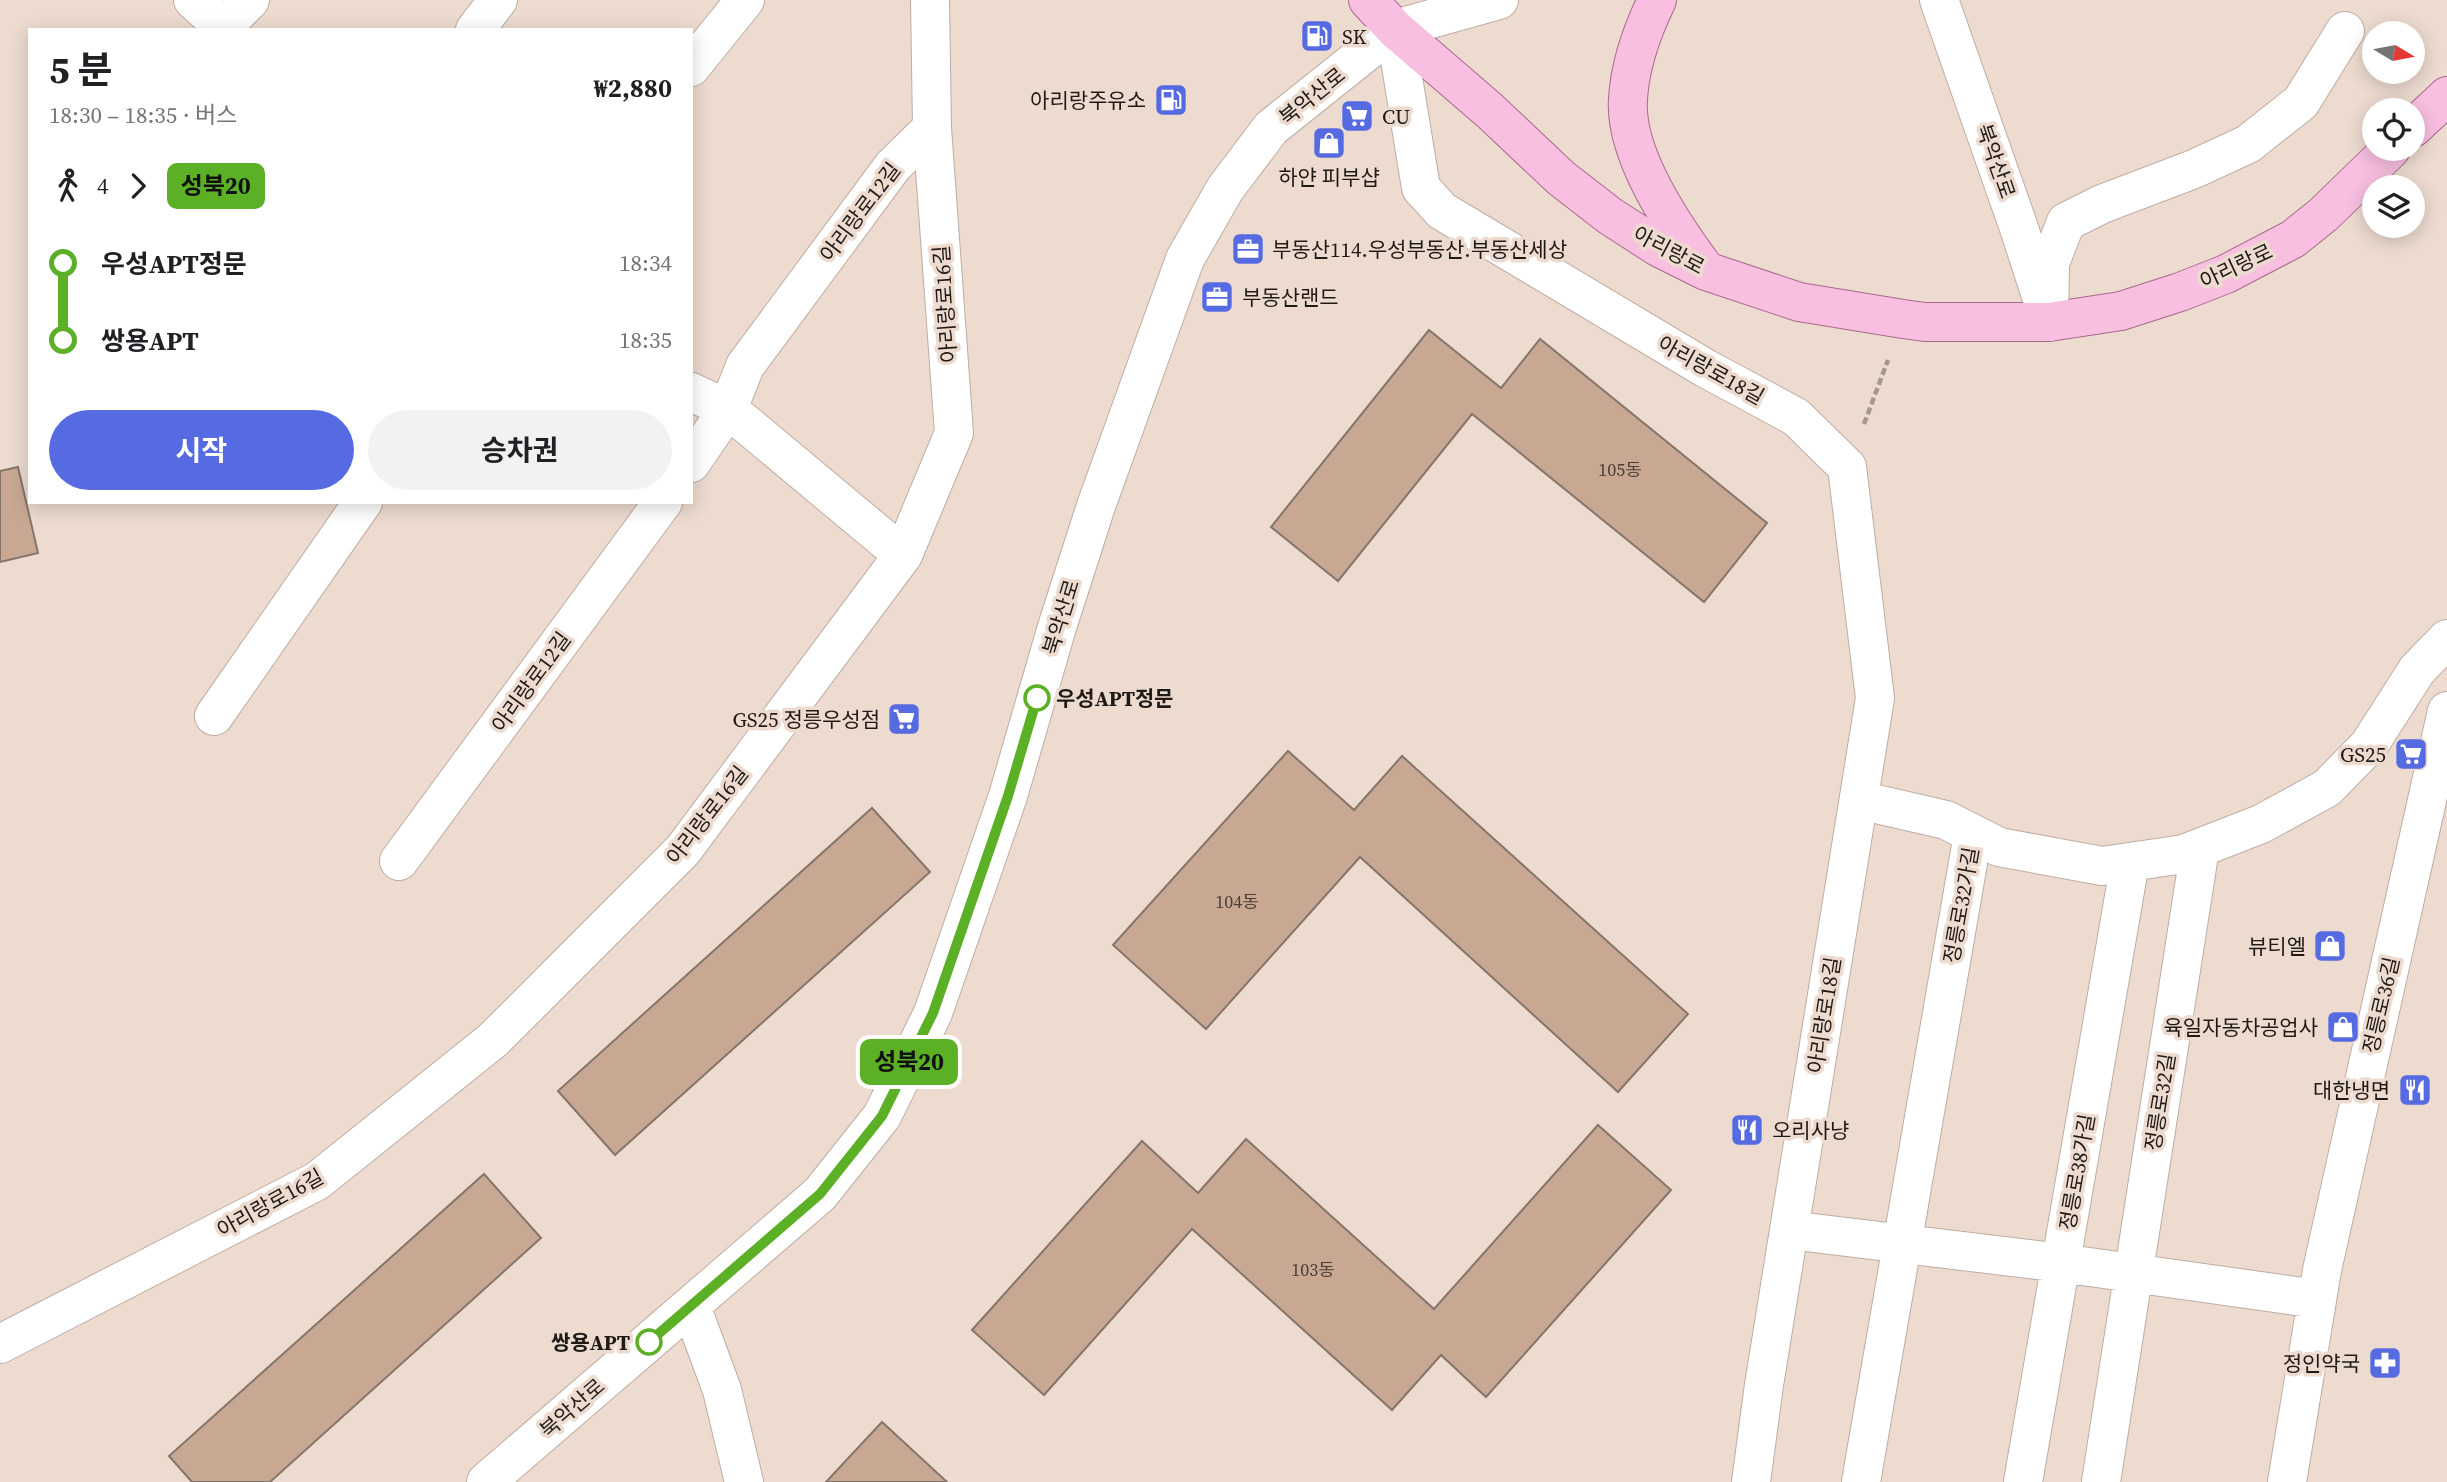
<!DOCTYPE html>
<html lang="ko">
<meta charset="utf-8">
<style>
body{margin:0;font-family:"Source Serif 4","Noto Sans KR",serif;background:#f2f2f2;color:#202124;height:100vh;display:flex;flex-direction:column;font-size:26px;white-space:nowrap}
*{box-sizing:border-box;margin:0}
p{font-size:23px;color:#757577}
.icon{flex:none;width:38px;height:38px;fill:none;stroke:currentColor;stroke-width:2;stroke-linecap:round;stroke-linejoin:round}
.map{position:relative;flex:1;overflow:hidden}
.drawer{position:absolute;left:28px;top:28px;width:665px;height:476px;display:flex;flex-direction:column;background:#fff;border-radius:0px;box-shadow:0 4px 18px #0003}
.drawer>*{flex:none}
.badge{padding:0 14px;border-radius:10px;font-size:24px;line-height:46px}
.needle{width:46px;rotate:100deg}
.controls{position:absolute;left:2362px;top:21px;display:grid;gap:14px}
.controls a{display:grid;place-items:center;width:63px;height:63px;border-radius:50%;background:#fff;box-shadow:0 4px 18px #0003;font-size:35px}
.map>.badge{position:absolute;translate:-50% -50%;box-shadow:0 0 0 4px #fff}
.legs{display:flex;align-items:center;gap:10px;height:77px;padding:0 21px;font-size:23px}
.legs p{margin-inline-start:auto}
.headline{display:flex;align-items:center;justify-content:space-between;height:119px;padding:0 21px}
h1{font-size:38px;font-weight:700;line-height:52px}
.cta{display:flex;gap:14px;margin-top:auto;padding:14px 21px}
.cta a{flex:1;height:80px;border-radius:42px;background:#566be1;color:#fff;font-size:28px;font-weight:700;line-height:80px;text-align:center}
.cta a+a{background:#f2f2f2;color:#202124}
ul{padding:0 21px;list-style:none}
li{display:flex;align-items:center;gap:24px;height:77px;font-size:26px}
li i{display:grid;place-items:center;width:10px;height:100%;margin:0 9px;background:currentColor}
li i::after{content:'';width:18px;height:18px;margin:-9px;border:5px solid;border-radius:50%;background:#fff}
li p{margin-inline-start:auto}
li:first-child i{background:linear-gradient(#0000 50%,currentColor 0)}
li:last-child i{background:linear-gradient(currentColor 50%,#0000 0)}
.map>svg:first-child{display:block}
</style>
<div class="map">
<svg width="2447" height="1482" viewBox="0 0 2447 1482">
<rect width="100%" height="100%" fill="#eddbd0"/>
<path fill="#c8a893" stroke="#85756b" stroke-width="2" d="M1429,330L1501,388L1540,339L1767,523L1704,602L1472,414L1338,581L1271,527Z
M18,467L38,553L0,562V471Z
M1288,751L1354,810L1402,756L1688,1014L1618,1092L1360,857L1206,1029L1113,945Z
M872,808L930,872L615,1155L558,1091Z
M1598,1125L1671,1190L1486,1397L1441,1355L1392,1410L1192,1229L1044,1395L972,1330L1142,1141L1198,1193L1246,1139L1434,1309Z
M484,1174L541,1238L270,1482H192L169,1456Z
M882,1422L947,1482H826Z"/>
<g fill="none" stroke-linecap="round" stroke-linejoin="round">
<defs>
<path id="minor" d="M193,0L227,30
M1939,0L2020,231L2042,299
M224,26L250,0
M1395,29L1421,188L1442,211L1705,368L1796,417L1847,467L1875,698L1764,1385L1751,1482
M475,30L498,0
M691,67L745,0
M2049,322L2050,263L2066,222L2102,204L2194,169L2248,144L2301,102L2345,31
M691,392L728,409L903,555
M691,463L728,409L745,366L893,166L932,128
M214,716L363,502
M1859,800L1946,820L1999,847L2102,866L2184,854L2261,824L2327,788L2369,745L2417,670L2447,639
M399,861L663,502
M1789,1230L2061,1263L2317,1299
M691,1306L722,1390L744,1482
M0,1344L317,1181L493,1040L683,850L903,555L954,433L932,128L930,0
M486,1482L820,1194L882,1116L933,1013L1008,796L1057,627L1096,506L1185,259L1225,189L1271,128L1395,29L1499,0
M1861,1482L1973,834
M2023,1482L2130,862
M2101,1482L2200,848
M2287,1482L2322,1270L2447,711"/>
<path id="major" d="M1368,0L1395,29L1490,111L1561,178L1610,216L1658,247L1706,271L1799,302L1903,319L1925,322H2049L2121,311L2180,292L2226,274L2293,239L2323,215L2391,149
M1657,0C1642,31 1630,64 1628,99C1624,154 1673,226 1705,269
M2413,128L2447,96"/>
</defs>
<use href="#minor" stroke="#bfada3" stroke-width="40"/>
<use href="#major" stroke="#a9698c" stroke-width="40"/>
<path stroke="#a5978e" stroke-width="4.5" stroke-dasharray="7 3.5" stroke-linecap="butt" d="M1864,424L1888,360"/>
<use href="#minor" stroke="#fff" stroke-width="38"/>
<use href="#major" stroke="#f8bfe0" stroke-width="38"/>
</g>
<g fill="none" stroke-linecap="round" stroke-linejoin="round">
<defs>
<path id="line-1" d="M649,1342L820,1194L882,1116L933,1013L1008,796L1037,698"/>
</defs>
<use href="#line-1" stroke="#fff" stroke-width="16"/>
<use href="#line-1" stroke="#5bb025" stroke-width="10"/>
</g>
<defs>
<symbol id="fuel-square" viewBox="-11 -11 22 22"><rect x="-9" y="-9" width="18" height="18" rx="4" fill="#566be1" stroke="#eddbd0"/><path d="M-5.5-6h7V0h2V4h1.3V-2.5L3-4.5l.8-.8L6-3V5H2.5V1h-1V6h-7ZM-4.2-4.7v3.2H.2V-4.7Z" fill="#fff"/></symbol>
<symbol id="supermarket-square" viewBox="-11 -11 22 22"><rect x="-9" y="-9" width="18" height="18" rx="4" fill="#566be1" stroke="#eddbd0"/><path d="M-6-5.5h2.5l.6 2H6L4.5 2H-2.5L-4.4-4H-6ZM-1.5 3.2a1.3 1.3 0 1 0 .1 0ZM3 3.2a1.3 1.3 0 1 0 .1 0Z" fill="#fff"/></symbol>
<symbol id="shop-square" viewBox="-11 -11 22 22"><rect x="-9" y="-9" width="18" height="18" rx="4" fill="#566be1" stroke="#eddbd0"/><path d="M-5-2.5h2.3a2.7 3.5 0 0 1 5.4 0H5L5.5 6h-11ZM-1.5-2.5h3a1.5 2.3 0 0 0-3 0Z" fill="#fff"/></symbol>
<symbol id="office-square" viewBox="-11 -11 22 22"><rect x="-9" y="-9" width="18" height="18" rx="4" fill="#566be1" stroke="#eddbd0"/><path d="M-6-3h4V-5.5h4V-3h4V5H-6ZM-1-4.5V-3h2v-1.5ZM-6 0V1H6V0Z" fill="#fff"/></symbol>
<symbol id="restaurant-square" viewBox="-11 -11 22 22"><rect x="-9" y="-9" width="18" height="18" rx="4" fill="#566be1" stroke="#eddbd0"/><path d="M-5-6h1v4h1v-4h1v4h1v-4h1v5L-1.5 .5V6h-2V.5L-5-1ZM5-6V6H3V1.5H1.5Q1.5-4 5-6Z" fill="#fff"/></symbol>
<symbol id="pharmacy-square" viewBox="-11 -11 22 22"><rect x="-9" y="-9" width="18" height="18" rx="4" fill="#566be1" stroke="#eddbd0"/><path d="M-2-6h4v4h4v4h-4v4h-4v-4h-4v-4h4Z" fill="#fff"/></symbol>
</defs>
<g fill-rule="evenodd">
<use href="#fuel-square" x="1298" y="17" width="38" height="38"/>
<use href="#fuel-square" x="1152" y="81" width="38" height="38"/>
<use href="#supermarket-square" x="1338" y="97" width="38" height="38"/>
<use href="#shop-square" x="1310" y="124" width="38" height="38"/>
<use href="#office-square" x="1229" y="230" width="38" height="38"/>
<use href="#office-square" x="1198" y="278" width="38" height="38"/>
<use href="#supermarket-square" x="885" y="700" width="38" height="38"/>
<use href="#supermarket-square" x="2392" y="735" width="38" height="38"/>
<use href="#shop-square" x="2311" y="927" width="38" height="38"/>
<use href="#shop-square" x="2324" y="1008" width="38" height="38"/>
<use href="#restaurant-square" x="2396" y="1071" width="38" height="38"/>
<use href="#restaurant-square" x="1728" y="1111" width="38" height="38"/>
<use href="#pharmacy-square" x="2366" y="1344" width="38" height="38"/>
</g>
<g fill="#fff" stroke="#5bb025" stroke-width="3.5">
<circle cx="1037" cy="698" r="12"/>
<circle cx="649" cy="1342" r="12"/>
</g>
<g text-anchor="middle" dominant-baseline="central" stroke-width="7" stroke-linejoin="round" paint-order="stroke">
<g font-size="18" fill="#4a3e35">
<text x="1620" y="469">105동</text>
<text x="1237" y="901">104동</text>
<text x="1313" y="1269">103동</text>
</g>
<g font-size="21" fill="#201a16" stroke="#eddbd0" text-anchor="end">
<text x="1342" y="36" text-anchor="start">SK</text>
<text x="1146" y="100">아리랑주유소</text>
<text x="1382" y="116" text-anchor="start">CU</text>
<text x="1329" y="177" text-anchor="middle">하얀 피부샵</text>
<text x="1272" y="249" text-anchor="start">부동산114.우성부동산.부동산세상</text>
<text x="1242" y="297" text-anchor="start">부동산랜드</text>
<text x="880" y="719">GS25 정릉우성점</text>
<text x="2386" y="754">GS25</text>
<text x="2306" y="946">뷰티엘</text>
<text x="2318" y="1027">육일자동차공업사</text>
<text x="2390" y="1090">대한냉면</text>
<text x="1772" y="1130" text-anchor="start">오리사냥</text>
<text x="2360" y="1363">정인약국</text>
</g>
<g font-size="21" fill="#201a16" stroke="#eddbd0">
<text transform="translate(1312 96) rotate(-39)">북악산로</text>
<text transform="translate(1996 161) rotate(71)">북악산로</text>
<text transform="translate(860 212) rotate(-53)">아리랑로12길</text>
<text transform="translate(1669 250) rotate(28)">아리랑로</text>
<text transform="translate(2236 266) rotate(-25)">아리랑로</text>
<text transform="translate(945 304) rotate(-94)">아리랑로16길</text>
<text transform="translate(1711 370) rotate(29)">아리랑로18길</text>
<text transform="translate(1061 617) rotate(-73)">북악산로</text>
<text transform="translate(531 682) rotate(-54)">아리랑로12길</text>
<text transform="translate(707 815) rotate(-52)">아리랑로16길</text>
<text transform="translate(1961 905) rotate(-80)">정릉로32가길</text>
<text transform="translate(2381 1005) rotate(-77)">정릉로36길</text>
<text transform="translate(1824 1015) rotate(-81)">아리랑로18길</text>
<text transform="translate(2160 1102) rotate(-81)">정릉로32길</text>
<text transform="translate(2077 1172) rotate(-80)">정릉로38가길</text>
<text transform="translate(270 1203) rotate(-29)">아리랑로16길</text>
<text transform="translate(572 1408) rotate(-41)">북악산로</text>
</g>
<g font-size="21" font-weight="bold" fill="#201a16" stroke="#eddbd0" text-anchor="start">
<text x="1056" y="698">우성APT정문</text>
<text x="630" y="1342" text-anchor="end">쌍용APT</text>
</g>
</g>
</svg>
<div class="controls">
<a><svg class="needle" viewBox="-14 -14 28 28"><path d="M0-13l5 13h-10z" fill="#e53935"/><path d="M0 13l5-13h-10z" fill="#757577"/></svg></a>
<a><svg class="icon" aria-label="locate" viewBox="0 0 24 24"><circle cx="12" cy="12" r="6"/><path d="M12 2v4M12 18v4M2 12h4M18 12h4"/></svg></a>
<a><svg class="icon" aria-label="layers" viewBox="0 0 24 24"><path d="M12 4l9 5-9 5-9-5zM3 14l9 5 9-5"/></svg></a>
</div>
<b class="badge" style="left:909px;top:1062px;background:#5bb025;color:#111">성북20</b>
<section class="drawer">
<div class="headline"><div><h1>5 분</h1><p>18:30 – 18:35 · 버스</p></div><b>₩2,880</b></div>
<div class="legs"><svg class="icon" aria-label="walk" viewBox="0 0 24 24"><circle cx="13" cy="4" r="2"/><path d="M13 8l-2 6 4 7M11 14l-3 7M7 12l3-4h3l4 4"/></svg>4<svg class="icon" aria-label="forward" viewBox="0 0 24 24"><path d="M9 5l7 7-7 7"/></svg><b class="badge" style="background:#5bb025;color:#111">성북20</b></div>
<ul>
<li><i style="color:#5bb025"></i><b>우성APT정문</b><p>18:34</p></li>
<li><i style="color:#5bb025"></i><b>쌍용APT</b><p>18:35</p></li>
</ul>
<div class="cta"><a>시작</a><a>승차권</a></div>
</section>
</div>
